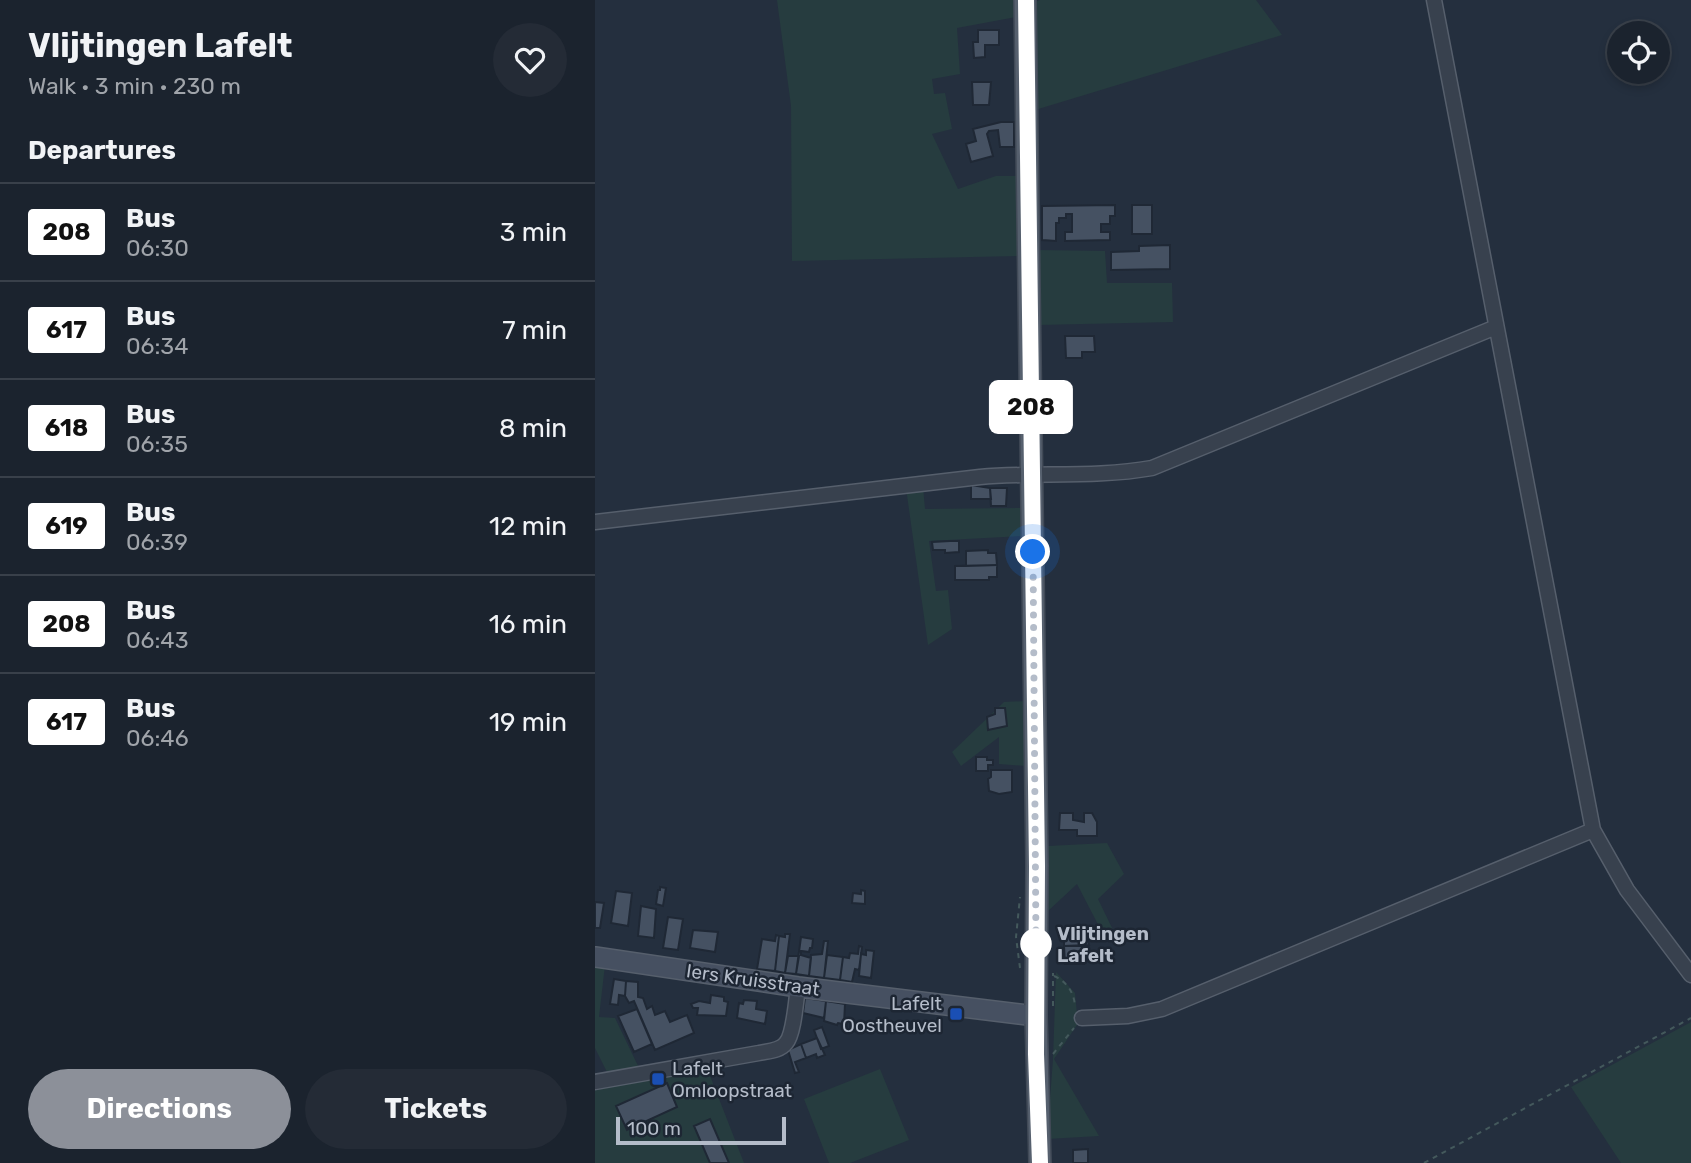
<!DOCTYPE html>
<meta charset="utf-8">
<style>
body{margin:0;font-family:Rubik,sans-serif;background:#242b36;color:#f1f3f6;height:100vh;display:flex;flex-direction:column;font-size:26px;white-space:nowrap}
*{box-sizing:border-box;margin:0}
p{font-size:23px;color:#a0a4aa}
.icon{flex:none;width:38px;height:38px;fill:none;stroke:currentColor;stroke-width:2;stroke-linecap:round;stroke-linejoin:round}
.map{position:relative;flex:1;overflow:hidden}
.drawer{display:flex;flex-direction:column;background:#1b232e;width:595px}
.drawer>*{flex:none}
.badge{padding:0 14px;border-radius:5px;font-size:24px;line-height:46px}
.buttons{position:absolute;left:1012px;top:21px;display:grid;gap:14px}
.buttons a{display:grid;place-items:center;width:63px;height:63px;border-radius:50%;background:#1b232e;box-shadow:0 4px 10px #0003,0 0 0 2px #39404a;font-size:35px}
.scale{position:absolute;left:21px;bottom:18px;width:170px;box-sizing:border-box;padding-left:7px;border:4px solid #b4bcc9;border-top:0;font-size:19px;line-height:24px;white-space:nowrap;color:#b4bcc9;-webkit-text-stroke:5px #1d2633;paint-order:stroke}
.you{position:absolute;width:35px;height:35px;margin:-18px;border:5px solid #fff;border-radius:50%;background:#1a73e8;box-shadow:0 0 0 10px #1a73e833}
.map>.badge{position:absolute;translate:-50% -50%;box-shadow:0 0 0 4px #fff}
h2{padding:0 28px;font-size:26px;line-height:63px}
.round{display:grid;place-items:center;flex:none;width:74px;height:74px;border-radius:37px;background:#242b36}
.headline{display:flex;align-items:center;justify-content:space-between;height:119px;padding:0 28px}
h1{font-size:33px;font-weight:700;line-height:52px}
.cta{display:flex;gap:14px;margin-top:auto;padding:14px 28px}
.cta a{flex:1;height:80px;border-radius:42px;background:#8c9099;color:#fff;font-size:28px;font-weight:700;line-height:80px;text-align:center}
.cta a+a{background:#242b36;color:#f1f3f6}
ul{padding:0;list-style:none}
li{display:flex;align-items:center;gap:21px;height:98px;padding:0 28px;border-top:2px solid #39404a}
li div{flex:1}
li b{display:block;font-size:26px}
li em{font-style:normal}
li .badge{min-width:77px;font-weight:700;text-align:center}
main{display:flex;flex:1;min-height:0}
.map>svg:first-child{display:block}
</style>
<main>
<section class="drawer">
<div class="headline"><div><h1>Vlijtingen Lafelt</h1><p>Walk · 3 min · 230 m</p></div><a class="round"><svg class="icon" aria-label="heart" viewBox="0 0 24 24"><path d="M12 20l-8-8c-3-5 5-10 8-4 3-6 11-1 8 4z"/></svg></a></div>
<h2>Departures</h2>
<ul>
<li><span class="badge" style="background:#fff;color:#111">208</span><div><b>Bus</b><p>06:30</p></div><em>3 min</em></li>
<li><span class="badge" style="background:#fff;color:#111">617</span><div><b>Bus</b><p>06:34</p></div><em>7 min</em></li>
<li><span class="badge" style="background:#fff;color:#111">618</span><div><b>Bus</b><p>06:35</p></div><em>8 min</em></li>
<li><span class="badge" style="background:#fff;color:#111">619</span><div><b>Bus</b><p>06:39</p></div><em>12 min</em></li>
<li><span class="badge" style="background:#fff;color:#111">208</span><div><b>Bus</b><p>06:43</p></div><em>16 min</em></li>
<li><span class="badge" style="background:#fff;color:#111">617</span><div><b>Bus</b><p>06:46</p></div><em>19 min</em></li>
</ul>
<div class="cta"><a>Directions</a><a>Tickets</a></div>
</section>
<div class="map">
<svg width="1096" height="1163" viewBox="0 0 1096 1163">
<rect width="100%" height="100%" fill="#242f3e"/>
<path fill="#263c3f" d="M182,0H421V17L362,28L365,74L337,79L339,94L350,93L357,129L337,134L363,189L401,176H423L425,256L197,261L196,106Z
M445,0H661L687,35L440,110L439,2Z
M442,250L510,251L512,283H577L578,322L443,325Z
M328,486L330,509L427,508L428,536L334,541L341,591L353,590L357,629L333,645L311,488Z
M430,701V766L404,764V737L366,766L357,752L409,702Z
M512,843L529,874L503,899L519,932L509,936L482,884L453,911V846Z
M0,964L10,965L4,1017L20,1018L44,1068L13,1074L0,1048Z
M461,972L480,993L482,1014V1025L459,1059L504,1136L452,1139L458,1059Z
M1096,1022V1163H1026L976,1087Z
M112,1068L149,1163H0V1089Z
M285,1069L314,1140L255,1163H234L209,1099Z"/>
<path fill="#455162" stroke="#1f2835" stroke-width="2" d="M383,30H404V45H390V57L379,58L378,42H383Z
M377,82H396L394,105H378Z
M406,122H419V147H405L403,130L394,131L392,134L398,156L376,162L371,144L381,141L378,129Z
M520,205V216H515V224H506V232H515V240L470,241V232H477V214H471V218H464V223H461V241L447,240V206Z
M537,205H557V234H537Z
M575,245V269L516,270V252L544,251V246Z
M470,336H499L500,352H487V358H471Z
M376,485L395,488L396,499H376Z
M395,488H412L411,506H396Z
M355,541H364V552L350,553V550H338L337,542Z
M393,550V553H401L402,565L371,566V551Z
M402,565V577H394V580H360V566Z
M400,708H410L412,726L393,730L392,717L400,714Z
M381,757H392V760H398V765H393V771H381Z
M396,770H417V792L404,794L394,791L393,779L396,777Z
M465,813H478V820L489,822V813H497L502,822V836H482V830H464Z
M65,887L71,888L68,906L61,904L63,890H65Z
M266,890L270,891V904L257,903L258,893L266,894Z
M21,891L37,893L33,926L16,923Z
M0,902L9,903L5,928H0Z
M46,906L61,909L59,938L43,936Z
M73,917L88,919L83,950L68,948Z
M98,930L123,932L120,952L95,948Z
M477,931H491L494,945L469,946V934H477Z
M190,934H195L190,973L180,971L184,936L190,937Z
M181,935L184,936L180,971L162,969L167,939L180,941Z
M206,937L218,939L217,948H215L214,952L206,951V955L216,958L214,976L201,974Z
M229,941H233L229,978L214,976L216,955L227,954Z
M264,946L267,947L264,970L260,969L257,982L245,980L248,957L254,958L255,953L263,954Z
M469,946H489V964H470Z
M271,950L279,951L276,978L264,976L266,954L271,955Z
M232,955L248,957L245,980L229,978Z
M193,956H204L201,974L190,973Z
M19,979L31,981L30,996L24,995L23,1005L15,1004Z
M31,981L43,982V997L48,998L52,1009L57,1006L60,1015L70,1011L75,1022L92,1015L99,1033L60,1050L39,1001L34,1003L30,996Z
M116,995L129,997V1001L133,1002L131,1016L102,1015L103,1008H98L96,1004L104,1001L115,1003Z
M210,998L231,1001L229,1018L208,1013Z
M149,1000L162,1001L161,1009L172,1011L170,1024L142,1018L144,1003L148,1004Z
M231,1001L250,1004L249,1024L243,1023L242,1025L229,1021Z
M42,1009L57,1044L39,1052L23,1016Z
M227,1027L234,1046L226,1049L219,1030Z
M222,1038L230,1055L222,1058L221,1054L211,1058L206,1044Z
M206,1044L211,1058L200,1062L204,1072L200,1073L193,1050Z
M72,1083L82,1107L32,1130L21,1106Z
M115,1119L134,1163H115L99,1126Z
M493,1149V1163H478V1150Z"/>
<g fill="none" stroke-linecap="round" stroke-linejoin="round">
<defs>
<path id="street" d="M839,0L998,830L1032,890L1096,975
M0,522L385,477C442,472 500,478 557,468L901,327
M487,1018L533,1016L567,1009L998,830
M0,1082L164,1053C173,1051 185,1051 191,1043C199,1034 201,1000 203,987"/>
<path id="secondary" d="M0,957L203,987L441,1016"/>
<path id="primary" d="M430,0L442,866L441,1016L445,1163"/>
</defs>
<use href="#street" stroke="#565f6c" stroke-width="17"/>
<use href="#secondary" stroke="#565f6c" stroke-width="22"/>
<use href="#primary" stroke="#414a57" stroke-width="24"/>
<path stroke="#44595c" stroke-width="2" stroke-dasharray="5 5" stroke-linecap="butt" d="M425,968L421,937L425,897
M459,976C471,981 479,992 480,1006
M458,1006V973
M458,1054L479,1028
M829,1163L1096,1018"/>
<use href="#street" stroke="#38414e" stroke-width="14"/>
<use href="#secondary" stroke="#465061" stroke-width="19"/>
<use href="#primary" stroke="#56606e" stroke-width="21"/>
</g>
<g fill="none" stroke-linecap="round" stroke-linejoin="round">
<defs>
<path id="line" d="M431,0L442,866L441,1054L445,1163"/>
</defs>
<use href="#line" stroke="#fff" stroke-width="16"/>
<use href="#line" stroke="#fff" stroke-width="10"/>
<path stroke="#b4bcc9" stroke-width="7" stroke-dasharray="0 12.6" d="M438,552L441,944"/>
</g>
<circle fill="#fff" stroke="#fff" stroke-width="3.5" cx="441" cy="944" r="14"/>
<g fill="#1a4fb4" stroke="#1d2633" stroke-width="2.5">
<rect x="354" y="1007" width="14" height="14" rx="3.5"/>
<rect x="56" y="1072" width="14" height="14" rx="3.5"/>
</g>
<g text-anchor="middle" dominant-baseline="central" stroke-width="5" stroke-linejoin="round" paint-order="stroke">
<g font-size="19" font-weight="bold" fill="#b4bcc9" stroke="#1d2633" text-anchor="start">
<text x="462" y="933">Vlijtingen<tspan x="462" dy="22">Lafelt</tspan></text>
</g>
<g font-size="19" fill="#b4bcc9" stroke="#1d2633">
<text transform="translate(158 980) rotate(8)">Iers Kruisstraat</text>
</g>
<g font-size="19" fill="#b4bcc9" stroke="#1d2633" text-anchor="end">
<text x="347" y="1003">Lafelt<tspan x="347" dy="22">Oostheuvel</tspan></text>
<text x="77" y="1068" text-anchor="start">Lafelt<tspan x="77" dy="22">Omloopstraat</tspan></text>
</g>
</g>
</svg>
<div class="buttons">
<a><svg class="icon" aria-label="locate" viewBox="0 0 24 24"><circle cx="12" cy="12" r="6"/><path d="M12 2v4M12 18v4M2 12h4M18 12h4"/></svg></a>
</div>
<div class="scale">100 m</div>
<div class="you" style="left:438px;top:552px"></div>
<b class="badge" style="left:436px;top:407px;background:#fff;color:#111">208</b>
</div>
</main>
